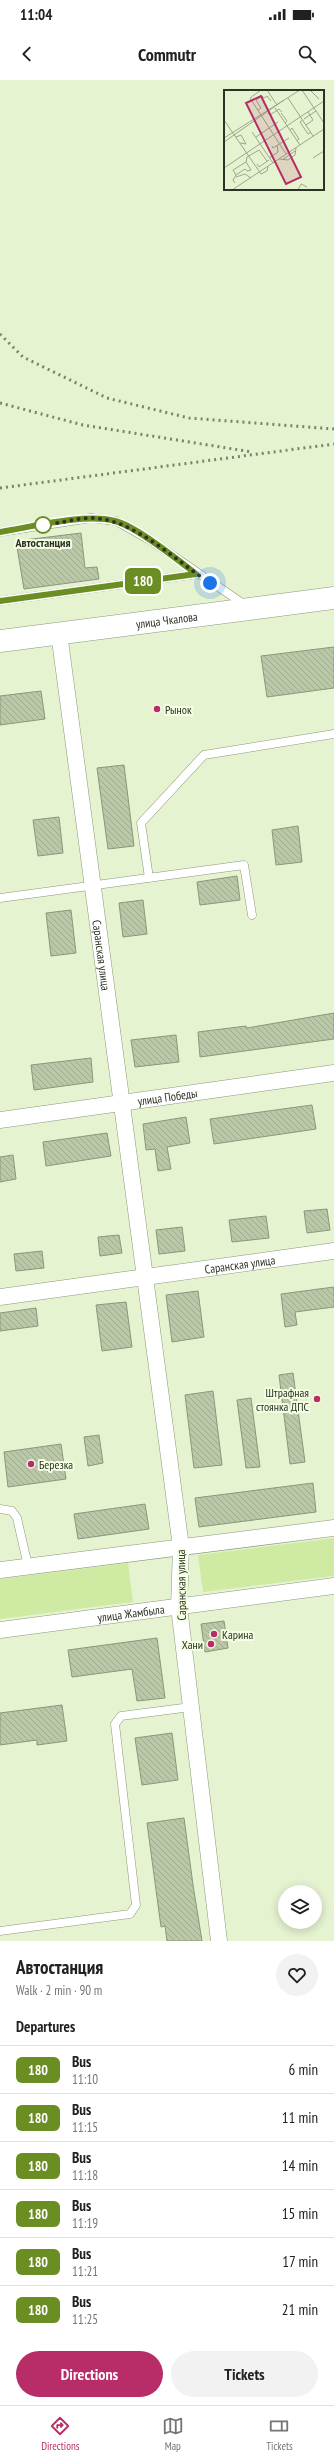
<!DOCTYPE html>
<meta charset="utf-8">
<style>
body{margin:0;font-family:"PT Sans Narrow",sans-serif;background:#f2f2f2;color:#202124;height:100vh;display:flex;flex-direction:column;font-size:15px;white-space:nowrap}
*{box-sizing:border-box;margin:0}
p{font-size:13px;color:#757577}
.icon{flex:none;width:22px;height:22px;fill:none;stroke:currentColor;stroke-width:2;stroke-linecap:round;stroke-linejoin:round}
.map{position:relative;height:1861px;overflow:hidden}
.side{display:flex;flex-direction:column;background:#fff;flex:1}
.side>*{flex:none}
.badge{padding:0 8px;border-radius:6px;font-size:14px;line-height:26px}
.controls{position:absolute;left:278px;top:1805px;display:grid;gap:8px}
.controls a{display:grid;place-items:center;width:44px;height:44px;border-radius:50%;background:#fff;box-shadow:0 2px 10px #0003;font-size:20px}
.you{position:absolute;width:20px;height:20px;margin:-10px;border:3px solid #fff;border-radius:50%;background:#1a73e8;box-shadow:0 0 0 6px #1a73e833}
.map>.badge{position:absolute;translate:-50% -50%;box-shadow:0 0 0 2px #fff}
h2{padding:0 16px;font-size:15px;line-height:36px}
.round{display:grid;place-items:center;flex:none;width:42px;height:42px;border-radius:21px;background:#f2f2f2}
.summary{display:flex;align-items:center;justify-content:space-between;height:68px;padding:0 16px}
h1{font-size:19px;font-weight:700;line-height:30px}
.button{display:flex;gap:8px;margin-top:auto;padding:8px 16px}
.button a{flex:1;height:46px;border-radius:24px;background:#b82d67;color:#fff;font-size:16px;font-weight:700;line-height:46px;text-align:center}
.button a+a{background:#f2f2f2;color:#202124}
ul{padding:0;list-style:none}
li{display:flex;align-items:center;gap:12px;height:48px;padding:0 16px;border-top:1px solid #e0e0e0}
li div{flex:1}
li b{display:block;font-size:15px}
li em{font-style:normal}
li .badge{min-width:44px;font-weight:700;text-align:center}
.status{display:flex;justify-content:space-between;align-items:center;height:28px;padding:0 20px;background:#fff;direction:ltr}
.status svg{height:11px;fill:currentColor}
header{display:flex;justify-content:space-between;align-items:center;height:52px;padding:0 16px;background:#fff;font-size:18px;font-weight:700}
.dock{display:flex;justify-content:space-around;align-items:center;height:56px;border-top:1px solid #e0e0e0;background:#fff;font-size:11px;color:#757577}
.dock a{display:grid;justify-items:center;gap:2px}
.dock .active{color:#b82d67}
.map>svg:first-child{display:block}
</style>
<div class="status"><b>11:04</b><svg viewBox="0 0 49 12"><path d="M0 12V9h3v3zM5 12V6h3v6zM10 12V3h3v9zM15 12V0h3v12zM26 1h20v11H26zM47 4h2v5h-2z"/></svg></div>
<header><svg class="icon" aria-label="back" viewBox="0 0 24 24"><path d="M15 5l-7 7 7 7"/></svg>Commutr<svg class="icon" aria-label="search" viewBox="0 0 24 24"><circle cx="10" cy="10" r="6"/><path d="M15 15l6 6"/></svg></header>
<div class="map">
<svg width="334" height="1861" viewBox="0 0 334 1861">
<defs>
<pattern id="building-back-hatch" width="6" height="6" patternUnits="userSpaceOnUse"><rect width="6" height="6" fill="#bac8a7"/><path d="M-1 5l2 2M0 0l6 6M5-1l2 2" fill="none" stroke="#a0ac90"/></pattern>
</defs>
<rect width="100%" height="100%" fill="#e5f3d1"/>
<path fill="#cfeba3" d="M334,1458V1496L203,1512L198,1475Z
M128,1483L133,1522L0,1539V1499Z"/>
<path fill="url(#building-back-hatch)" stroke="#8b9779" d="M81,453L85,488L97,487L99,499L24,509L16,461Z
M334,567V608L267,617L261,576Z
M41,611L45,639L0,645V616Z
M124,685L134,766L108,769L97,688Z
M59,737L63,773L38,776L33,740Z
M298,746L302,782L276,785L272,750Z
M237,796L240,820L200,825L197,802Z
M143,820L147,854L123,857L119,823Z
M71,830L76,873L51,876L46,833Z
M334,933V959L200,977L198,952L246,946L247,948Z
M176,955L179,982L135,987L131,960Z
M91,978L93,1002L34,1010L31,985Z
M312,1025L316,1049L214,1064L210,1039Z
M186,1037L190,1063L167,1067L171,1089L158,1091L155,1069L146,1070L143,1044Z
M107,1053L111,1076L46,1086L43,1062Z
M13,1075L16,1099L0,1102V1077Z
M327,1129L330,1150L307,1153L304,1131Z
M266,1136L269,1158L232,1162L229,1140Z
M182,1147L185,1171L159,1174L156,1150Z
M119,1155L122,1173L100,1176L98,1157Z
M42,1171L44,1188L16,1191L14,1174Z
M334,1207V1227L295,1232L297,1245L285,1247L281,1214Z
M198,1211L204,1257L172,1262L166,1215Z
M126,1222L132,1267L102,1271L96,1225Z
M36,1228L38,1246L0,1251V1233Z
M293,1293L305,1382L290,1384L279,1295Z
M213,1311L222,1385L194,1388L185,1315Z
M251,1318L260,1387L246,1388L237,1320Z
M99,1355L103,1383L88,1386L84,1357Z
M61,1364L66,1399L8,1407L4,1372Z
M313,1403L316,1432L199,1447L195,1418Z
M145,1424L149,1449L78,1459L74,1434Z
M224,1541L228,1568L205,1572L201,1544Z
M157,1558L165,1618L137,1621L132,1589L72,1597L68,1570Z
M62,1625L67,1661L37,1665V1660L0,1665V1633Z
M172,1653L178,1700L142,1705L135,1658Z
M184,1738L193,1805L202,1861H167L165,1846L161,1847L147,1743Z"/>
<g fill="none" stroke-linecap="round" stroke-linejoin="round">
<defs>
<path id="service" d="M0,452L91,438L116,441L150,460L245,525
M0,521L197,494
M149,798L141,743L204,675L334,654
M0,818L244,785L252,835
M0,1429L12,1431L17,1438L28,1486
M0,1851L130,1834L136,1825L115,1644L121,1636L191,1627"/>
<g id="minor">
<path id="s1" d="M59,553L181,1467L179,1527L219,1861"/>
<path id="s2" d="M0,1040L334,993"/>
<path id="s3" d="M0,1217L334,1171"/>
<path d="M0,1490L334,1448"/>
<path id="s4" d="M0,1550L334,1506"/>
</g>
<g id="secondary">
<path id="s5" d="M0,561L334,518"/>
</g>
</defs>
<use href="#service" stroke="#8b9879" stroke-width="9"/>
<use href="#minor" stroke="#8b9879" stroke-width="17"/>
<use href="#secondary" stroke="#8b9879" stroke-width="23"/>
<use href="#service" stroke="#fff" stroke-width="8"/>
<use href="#minor" stroke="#fff" stroke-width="16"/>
<use href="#secondary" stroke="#fff" stroke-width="22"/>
<path stroke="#7a836d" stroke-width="3" stroke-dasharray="2 4" stroke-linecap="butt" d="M0,254L23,277L107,318L189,338L334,349
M0,323L83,345L252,372
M0,408L334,364"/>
</g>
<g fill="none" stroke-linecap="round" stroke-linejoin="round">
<defs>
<path id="line" d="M0,452C32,447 84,433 115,441C136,446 178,480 196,494L0,521"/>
</defs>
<use href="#line" stroke="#fff" stroke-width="9"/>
<use href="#line" stroke="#6b8e23" stroke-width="6"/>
<path stroke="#2d3225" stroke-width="4" stroke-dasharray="0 7.2" d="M43,445C59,444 75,438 91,438C133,438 176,481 210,503"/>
</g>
<circle fill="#fff" stroke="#6b8e23" stroke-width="2" cx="43" cy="445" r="8"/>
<g fill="#b82d67" stroke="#f4ffe4" stroke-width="1.5">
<circle cx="157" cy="629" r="4"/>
<circle cx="317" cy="1319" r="4"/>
<circle cx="31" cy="1384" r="4"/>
<circle cx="214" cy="1554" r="4"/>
<circle cx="211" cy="1564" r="4"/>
</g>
<g text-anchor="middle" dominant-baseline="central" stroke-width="4" stroke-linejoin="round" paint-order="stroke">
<g font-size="12" font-weight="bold" fill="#2d3225" stroke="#f4ffe4">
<text x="43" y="462">Автостанция</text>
</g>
<g font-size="12" fill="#2d3225" stroke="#f4ffe4">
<text stroke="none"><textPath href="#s5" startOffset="168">улица Чкалова</textPath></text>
<text stroke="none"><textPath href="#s1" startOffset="325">Саранская улица</textPath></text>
<text stroke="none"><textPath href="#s2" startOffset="169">улица Победы</textPath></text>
<text stroke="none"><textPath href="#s3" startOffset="242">Саранская улица</textPath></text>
<text transform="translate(181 1505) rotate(-91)">Саранская улица</text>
<text stroke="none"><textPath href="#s4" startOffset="132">улица Жамбыла</textPath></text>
</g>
<g font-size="12" fill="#2d3225" stroke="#f4ffe4" text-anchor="start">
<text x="165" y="629">Рынок</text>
<text x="309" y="1312" text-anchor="end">Штрафная<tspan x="309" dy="14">стоянка ДПС</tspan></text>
<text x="39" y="1384">Березка</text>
<text x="222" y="1554">Карина</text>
<text x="203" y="1564" text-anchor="end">Хани</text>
</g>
</g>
<g transform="translate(224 10)">
<rect width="100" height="100" fill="#e5f3d1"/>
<path fill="none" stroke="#9ba68c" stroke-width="1" d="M37,0L26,8L62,64M43,0L53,15M78,0L100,33M86,0L95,9M64,8L89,46M51,18L76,55M34,20L37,18L32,10L38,6L40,8L43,6L47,11M44,23L46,25L55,19L58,22M57,23L63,31L61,33M80,29L92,21M0,30L37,84L43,81L44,76M79,30L76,32L84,44L87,42M82,35L89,30L84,22M66,40L68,38L75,49L73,51M28,42L49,73M12,47L17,45L22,54L16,53M32,47L54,32M0,48L76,0M0,52L60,10M48,56L49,58L65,48M45,68L54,62L53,55M89,68L100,61M55,69L64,70L71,65L72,58M58,70L71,61M33,74L35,77L45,70M0,78L100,11M12,85L21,79L23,81L27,80L22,72M12,87L21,84L27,88M11,93L9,90L12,85L9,80L22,72L23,67L35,60L43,71M8,100L100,39M74,100L77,94L83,97"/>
<path fill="#b82d67" fill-opacity="0.15" stroke="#b82d67" stroke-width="2" d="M37,6L77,87L62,94L22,13Z"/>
<rect width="100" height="100" fill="none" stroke="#2d3225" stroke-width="2"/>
</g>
</svg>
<div class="controls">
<a><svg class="icon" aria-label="layers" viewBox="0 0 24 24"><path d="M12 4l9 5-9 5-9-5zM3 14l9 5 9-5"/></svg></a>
</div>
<div class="you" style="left:210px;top:503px"></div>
<b class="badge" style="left:143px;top:501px;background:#6b8e23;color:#fff">180</b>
</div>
<section class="side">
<div class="summary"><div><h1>Автостанция</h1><p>Walk · 2 min · 90 m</p></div><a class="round"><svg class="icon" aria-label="heart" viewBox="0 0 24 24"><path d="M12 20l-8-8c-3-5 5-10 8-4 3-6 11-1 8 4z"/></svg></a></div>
<h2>Departures</h2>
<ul>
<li><span class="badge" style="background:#6b8e23;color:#fff">180</span><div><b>Bus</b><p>11:10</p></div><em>6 min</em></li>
<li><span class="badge" style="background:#6b8e23;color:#fff">180</span><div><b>Bus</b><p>11:15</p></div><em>11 min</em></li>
<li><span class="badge" style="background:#6b8e23;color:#fff">180</span><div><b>Bus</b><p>11:18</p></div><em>14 min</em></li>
<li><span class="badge" style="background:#6b8e23;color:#fff">180</span><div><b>Bus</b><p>11:19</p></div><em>15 min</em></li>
<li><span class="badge" style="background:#6b8e23;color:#fff">180</span><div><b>Bus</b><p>11:21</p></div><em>17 min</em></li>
<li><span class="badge" style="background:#6b8e23;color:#fff">180</span><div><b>Bus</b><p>11:25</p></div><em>21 min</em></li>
</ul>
<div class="button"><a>Directions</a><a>Tickets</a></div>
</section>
<nav class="dock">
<a class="active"><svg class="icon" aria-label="directions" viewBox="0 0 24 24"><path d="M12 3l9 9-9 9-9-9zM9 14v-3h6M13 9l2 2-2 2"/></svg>Directions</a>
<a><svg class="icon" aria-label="map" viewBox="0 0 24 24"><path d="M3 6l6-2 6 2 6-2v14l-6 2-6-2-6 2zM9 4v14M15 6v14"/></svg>Map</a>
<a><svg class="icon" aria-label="tickets" viewBox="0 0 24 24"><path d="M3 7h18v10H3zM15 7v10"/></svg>Tickets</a>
</nav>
